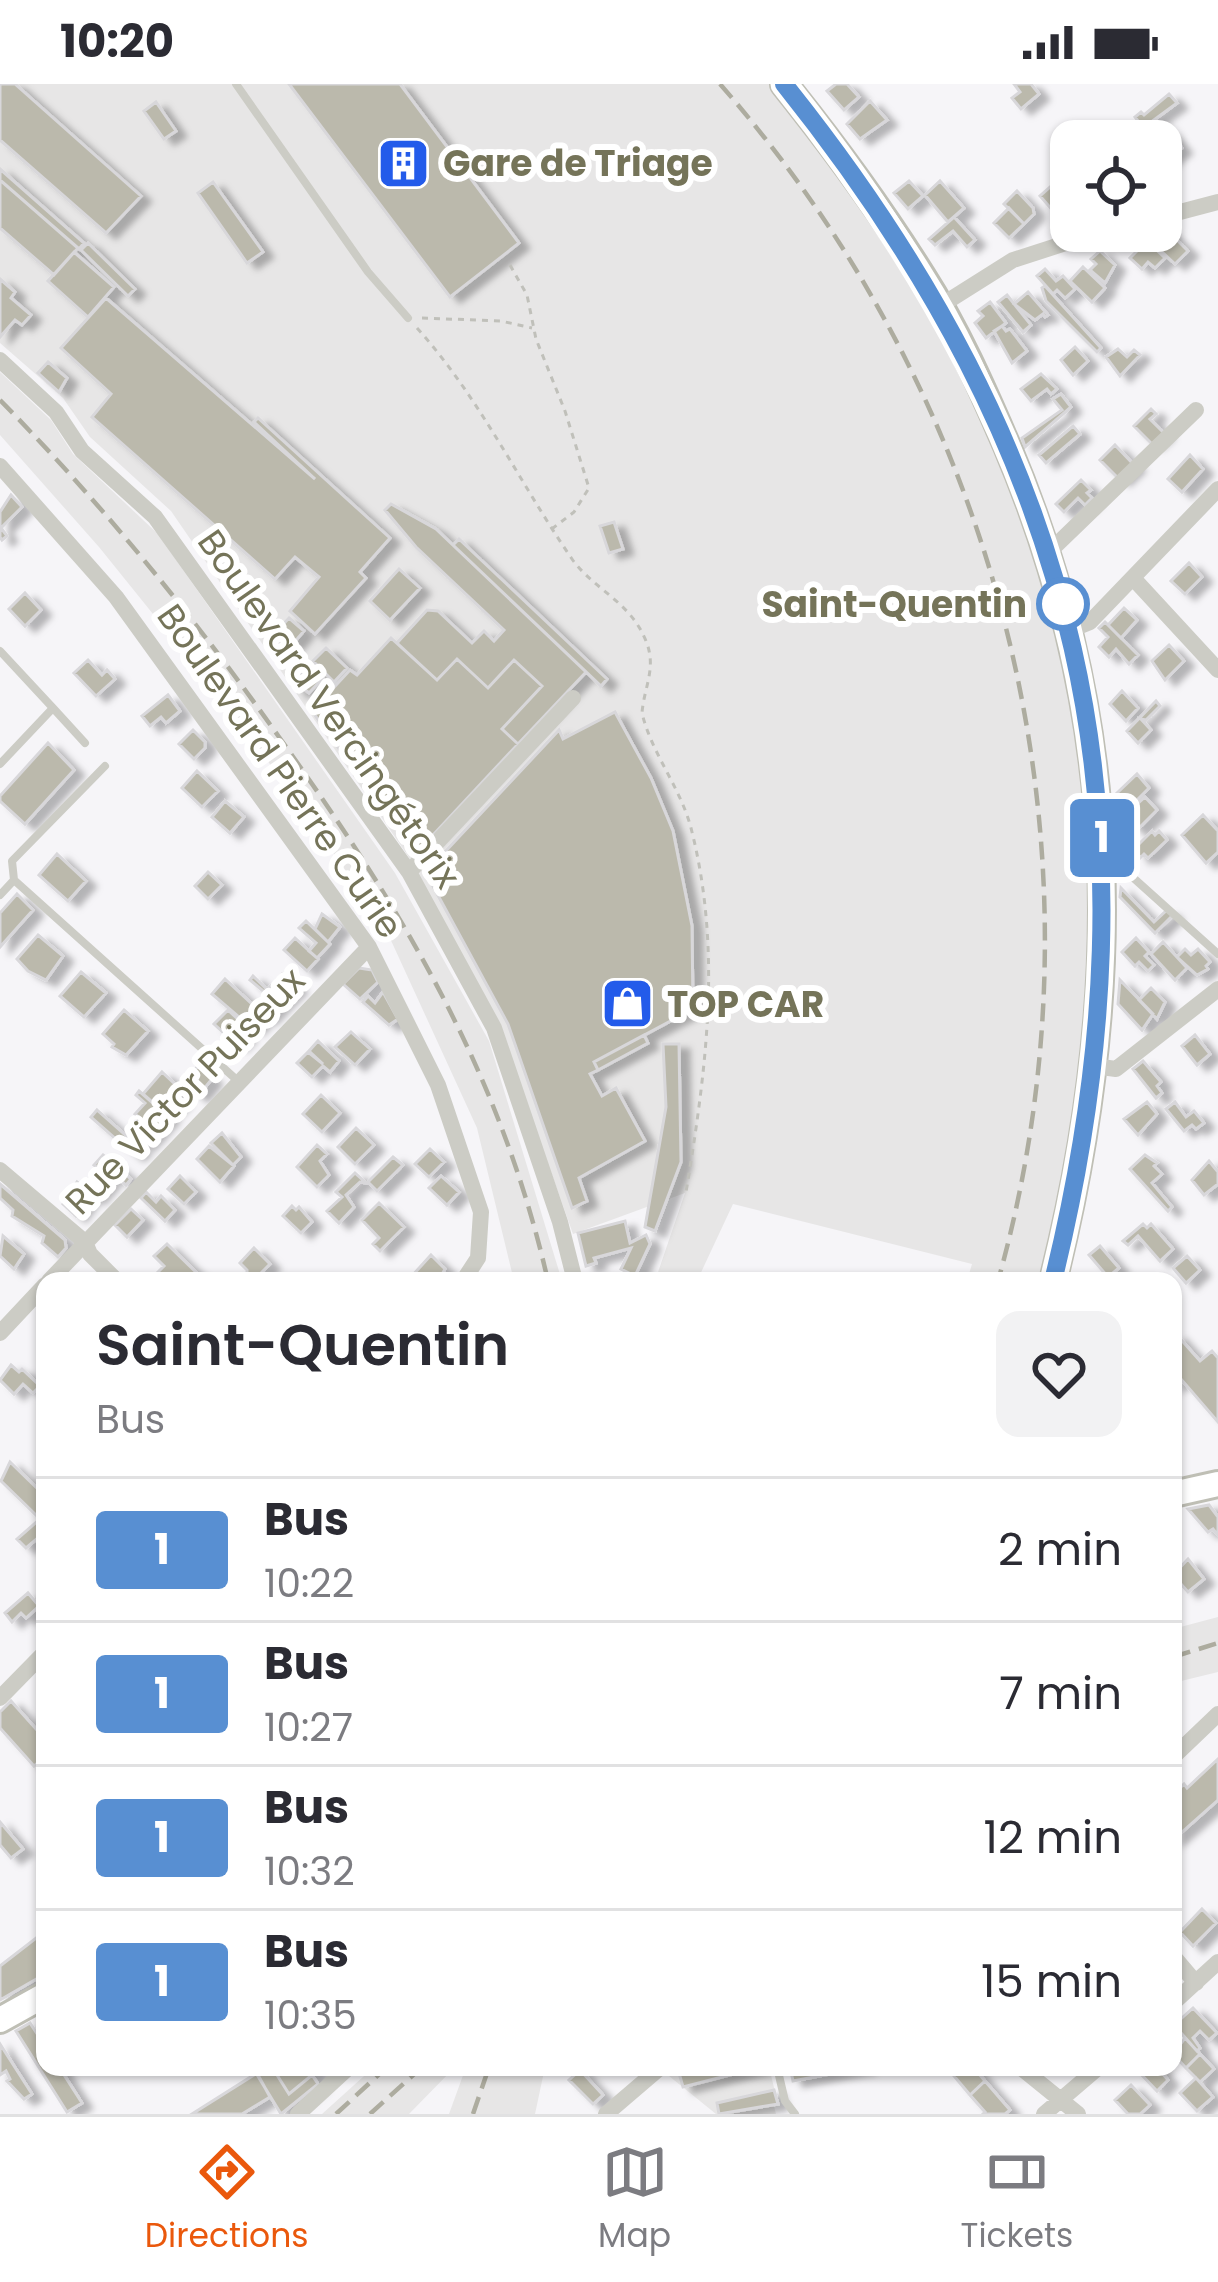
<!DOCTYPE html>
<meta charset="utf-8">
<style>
body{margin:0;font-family:Poppins,sans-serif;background:#f2f2f3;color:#2b2b33;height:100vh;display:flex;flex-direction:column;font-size:45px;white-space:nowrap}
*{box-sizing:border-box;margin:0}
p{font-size:39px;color:#7c7c81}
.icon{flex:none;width:66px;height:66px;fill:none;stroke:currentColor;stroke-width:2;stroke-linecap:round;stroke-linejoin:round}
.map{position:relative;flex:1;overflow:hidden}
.panel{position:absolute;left:36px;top:1188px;width:1146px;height:804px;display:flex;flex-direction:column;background:#fff;border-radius:24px;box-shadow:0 3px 9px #0004}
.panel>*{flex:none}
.badge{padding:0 24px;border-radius:9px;font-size:42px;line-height:78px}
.fabs{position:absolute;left:1050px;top:36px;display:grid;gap:24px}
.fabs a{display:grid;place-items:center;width:132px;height:132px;border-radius:24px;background:#fff;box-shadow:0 3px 9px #0004;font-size:60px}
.map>.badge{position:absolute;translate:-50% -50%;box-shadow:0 0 0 6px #fff}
.round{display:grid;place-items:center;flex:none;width:126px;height:126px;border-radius:24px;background:#f2f2f3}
.head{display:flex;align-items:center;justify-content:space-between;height:204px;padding:0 60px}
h1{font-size:57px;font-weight:600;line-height:90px}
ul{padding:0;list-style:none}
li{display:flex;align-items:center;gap:36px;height:144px;padding:0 60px;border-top:3px solid #e1e1e2}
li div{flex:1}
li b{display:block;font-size:45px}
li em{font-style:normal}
li .badge{min-width:132px;font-weight:700;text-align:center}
.status{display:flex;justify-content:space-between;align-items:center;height:84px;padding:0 60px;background:#fff;direction:ltr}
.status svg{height:33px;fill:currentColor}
.tabs{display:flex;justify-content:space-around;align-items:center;height:168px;border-top:3px solid #e1e1e2;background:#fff;font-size:33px;color:#7c7c81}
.tabs a{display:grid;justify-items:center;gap:6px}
.tabs .on{color:#ea580c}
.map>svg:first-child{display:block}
</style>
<div class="status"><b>10:20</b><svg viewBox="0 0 49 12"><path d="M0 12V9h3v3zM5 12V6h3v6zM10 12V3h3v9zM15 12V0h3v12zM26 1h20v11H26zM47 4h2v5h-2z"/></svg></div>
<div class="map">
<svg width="1218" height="2030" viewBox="0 0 1218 2030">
<defs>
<filter id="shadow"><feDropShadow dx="10" dy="5.5" stdDeviation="3" flood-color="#0004"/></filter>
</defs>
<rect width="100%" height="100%" fill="#f6f5f8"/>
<path fill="#e7e6e6" d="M0,0H772L912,195L973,312L1044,497L1048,530L1053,533L1085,685L1093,847L1086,994L1043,1197H967L972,1180L733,1120L697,1197H655L685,1109L573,1150L501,947L408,772L171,427L90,353L63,314L0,259Z
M0,288L51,336L73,370L158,450L395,789L489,957L562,1197H514L477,1044L383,839L240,638L99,463L0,351Z
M1218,1533V1588L1173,1599V1545Z
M374,1983H455L409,2030H322Z
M466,1983H545L535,2030H449Z
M704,1983H769L778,2020L774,2022L776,2030H716L669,1992Z"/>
<path fill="#bbb9ac" stroke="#d8d7da" stroke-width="3" filter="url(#shadow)" d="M0,0H15L141,112L106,149L0,56Z
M289,0H400L519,159L450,213Z
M836,0H847L859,13L844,26L827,7Z
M1014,0H1031L1039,10L1021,25L1012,14L1020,8Z
M1169,10L1177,19L1143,44L1135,33L1141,28L1144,31Z
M870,17L887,36L860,55L847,40Z
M156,18L176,47L164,55L144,27Z
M1169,48L1182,64L1161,81V57H1158Z
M0,85L84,159L79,165L0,96Z
M0,96L78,164L54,191L0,144Z
M909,97L923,112L908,125L894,109Z
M940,97L964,124L948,138L925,111Z
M1057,97L1071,115L1054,128L1040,112Z
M213,98L263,168L247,179L198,109Z
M1017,107L1033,124L1034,130L1024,140L1004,120Z
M1009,124L1024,140L1009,154L994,139Z
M954,133L975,156L967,163L953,147L935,161L929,155Z
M1168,147L1188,167L1175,180L1160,166L1166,159L1161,155Z
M1147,157L1165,174L1155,184L1148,178L1142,185L1130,174Z
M88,159L135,205L128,212L81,166Z
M1100,167L1115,181L1105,199L1090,186L1096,180L1091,175Z
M74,168L114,203L88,233L48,197Z
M1083,183L1105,204L1092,218L1070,197Z
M1045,185L1056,197L1063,192L1075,205L1065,214L1057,206L1053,210L1037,192Z
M0,195L15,208L11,214L31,231L22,241L15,236L0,253Z
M1045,202L1101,264L1097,268L1046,217L1042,204Z
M1028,208L1048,231L1045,233L1043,230L1035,236L1014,220Z
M1007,211L1031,241L1023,248L998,218Z
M106,214L315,395L254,338L258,334L390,454L360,488L366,494L315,550L290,527L319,493L295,473L275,495L92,333L111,310L61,264Z
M990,218L1006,239L986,254L975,239L983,232L978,227Z
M1002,242L1006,247L1010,245L1027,267L1012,279L994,247Z
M1075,263L1088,277L1073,291L1061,276Z
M1118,265L1127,273L1134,266L1140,271L1120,292L1106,273Z
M48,278L67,294L59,308L38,289Z
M1041,290L1057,305L1051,310L1047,305L1031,317L1021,305Z
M1061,310L1071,323L1025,363L1022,354L1062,326L1053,315Z
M1151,325L1156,330L1150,335L1164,349L1152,360L1134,342Z
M1073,342L1080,350L1046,379L1039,371Z
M1115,361L1135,382L1120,396L1100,376Z
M1190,371L1203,385L1182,408L1168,395Z
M1081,396L1091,406L1087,409L1092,414L1085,421L1078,414L1064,428L1056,420Z
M11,411L22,423L1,444L7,452L2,456L0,453V428Z
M391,420L436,445L586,588L518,660L502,645L542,602L514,576L488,604L457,575L437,596L397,559L427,526L438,527L472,559L484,547L494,557L504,546L416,463L385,426Z
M614,438L623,465L609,469L600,442Z
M459,455L607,595L601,602L453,461Z
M1189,479L1202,493L1185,510L1171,497Z
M399,485L420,504L390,536L370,517Z
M25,509L41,526L25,542L9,525Z
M1124,524L1137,536L1121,554L1108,541Z
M289,534L304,547L292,561L276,548Z
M1105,538L1138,571L1129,580L1116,565L1109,573L1099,563L1108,553L1099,544Z
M391,554L437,596L457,575L488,604L514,576L542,602L502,645L518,660L420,765H411L312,627L350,586L357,591Z
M1169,561L1184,577L1165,596L1152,577Z
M326,564L347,584L334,598L313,577Z
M88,576L102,591L107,586L115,595L96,612L74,589Z
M309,582L323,594L309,609L302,603L298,608L293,600Z
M1122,607L1138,624L1126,637L1110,620Z
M168,611L180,627L166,639L161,633L150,642L142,632Z
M1156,617L1160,622L1146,636L1141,635L1151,646L1138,659L1127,647Z
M615,628L651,694L673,747L692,842L693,925L594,978L598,986L590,990L602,1012L616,1004L645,1057L579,1094L587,1117L572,1124L508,940L428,793V786L559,646L563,655Z
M193,646L205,658V664L194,675L179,660Z
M48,659L74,686L25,740L0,717V712Z
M197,687L218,707L202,723L182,704Z
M1137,690L1149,704L1130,723L1117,709Z
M1145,713L1157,726L1137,746L1124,732Z
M225,717L244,733L230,749L212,733Z
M1203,731L1218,747V768L1206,779L1182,751Z
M1152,747L1155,751L1159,747L1167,756L1148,774L1144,770L1140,774L1135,764Z
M57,770L86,797L68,817L39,791Z
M208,788L222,801L208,815L195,802Z
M1121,804L1154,838L1167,826L1173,831L1155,849L1120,813Z
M17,810L33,826L0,863V829Z
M322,830L340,843L328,858L315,845Z
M306,837L330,860L317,874L309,867L316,859L299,844Z
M38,851L63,872L46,896L28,887L17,875Z
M295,854L318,875L307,887L284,866Z
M1136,854L1149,868L1145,872L1154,881L1148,887L1139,878L1135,882L1122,868Z
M1163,858L1187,884L1175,896L1151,870Z
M1185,865L1191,871L1198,865L1210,878L1206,882L1208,885L1197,891L1177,873Z
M359,884L372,886L378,898L360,915L343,900Z
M81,888L106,909L84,933L60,912Z
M282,890L297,903L281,919L267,906Z
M253,892L281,919L267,934L255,923L268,911L250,896Z
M225,895L265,932L253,945L212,910Z
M1120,896L1153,930L1142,946L1118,920Z
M1151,904L1165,918L1157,935L1139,916Z
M383,908L398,935L389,941L363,918L368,912L375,919Z
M124,926L148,947L126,971L112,963L114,960L103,950Z
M228,926L244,941L240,945L246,951L237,961L214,940Z
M351,948L370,965L355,981L335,963Z
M644,951L648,959L598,986L594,978Z
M1195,951L1210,970L1197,981L1182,962Z
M318,957L339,977L330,988L323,982L312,993L297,979L308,968L323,980L309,967Z
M663,960H679L681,1078L655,1147L645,1143L666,1023Z
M1143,977L1161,998L1157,1002L1162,1009L1156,1014L1133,985Z
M198,982L212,995L198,1012L187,1002L191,997L188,994Z
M162,988L177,1002L172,1008L181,1016L167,1031L143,1010Z
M139,1007L169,1033L156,1048L135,1030L145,1019L136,1011Z
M321,1011L340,1029L322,1048L303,1030Z
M1147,1018L1157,1030L1138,1051L1124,1035Z
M1175,1018L1186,1033L1194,1027L1204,1039L1196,1045L1192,1041L1184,1047L1166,1025Z
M97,1026L141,1065L134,1071L91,1033Z
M140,1034L156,1048L144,1061L129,1048Z
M356,1044L374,1061L355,1080L338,1063Z
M222,1049L241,1073L233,1081L211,1059Z
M317,1061L327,1070L320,1077L329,1091L317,1103L297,1083Z
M209,1062L234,1082L220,1098L197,1075Z
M430,1065L444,1078L429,1093L415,1080Z
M103,1071L131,1095L126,1101L115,1091L111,1095L94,1081Z
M1145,1071L1157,1079L1154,1082L1162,1090L1152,1099L1172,1123L1168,1127L1130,1085Z
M393,1073L403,1081L377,1107L368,1098Z
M1209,1077L1218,1088V1100L1204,1111L1192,1096Z
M95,1087L109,1098L95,1114L82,1102Z
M355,1089L366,1099L360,1098L346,1111L354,1123L339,1139L327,1127L342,1113L336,1108Z
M180,1092L196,1108L184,1120L168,1105Z
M441,1092L459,1108L447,1121L429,1104Z
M77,1098L92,1110L76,1132L63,1120Z
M0,1100L65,1156L66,1164L58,1173L42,1159L44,1152L12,1132L13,1126L0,1114Z
M146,1108L156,1118L161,1112L175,1126L165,1137L141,1114Z
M379,1119L404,1143L380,1167L373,1160L379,1154L362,1136Z
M292,1122L296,1126L299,1123L312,1138L301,1149L283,1132Z
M131,1125L143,1136L127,1153L115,1141Z
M625,1137L630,1159L646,1151L650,1160L635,1192L621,1185L631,1164L594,1174L596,1179L586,1182L578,1149Z
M1143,1140L1147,1144L1151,1140L1173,1165L1160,1177L1138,1152L1128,1161L1123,1157Z
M3,1152L24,1170L14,1185L0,1172Z
M167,1160L204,1196L203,1197H149L164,1182L154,1172Z
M1100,1162L1119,1184L1108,1193L1089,1171Z
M254,1164L270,1180L253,1197H247V1186L240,1179Z
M431,1171L445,1185L440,1194L415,1197L411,1193Z
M1187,1172L1200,1186L1186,1199L1173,1184Z
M1176,1250L1200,1277L1212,1267L1218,1274V1338L1181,1295L1173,1302V1254Z
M11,1281L19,1288L22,1285L40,1302L33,1309L23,1300L14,1310L0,1296Z
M10,1378L45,1412V1448L26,1464L17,1455L40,1435L1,1397Z
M1209,1421L1218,1433V1451L1213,1445L1208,1448L1188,1425Z
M1188,1475L1204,1495L1188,1508L1173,1491Z
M28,1509L39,1522L26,1534L21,1529L12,1538L5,1529Z
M11,1617L45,1655V1672L34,1682L0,1644V1628Z
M1218,1675V1716L1173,1756V1717L1180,1710L1177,1707L1184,1700L1187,1704Z
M0,1738L23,1765L11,1774L0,1761Z
M1202,1825L1216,1839L1193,1862L1180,1848Z
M40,1851L45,1857V1890L0,1916V1882Z
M1193,1924L1217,1949L1209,1956L1200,1947L1193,1954L1200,1964L1197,1967L1174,1941Z
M30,1939L45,1962V1983H59L82,2019L67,2028L16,1947Z
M1185,1954L1200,1970L1186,1984L1173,1970Z
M0,1960L32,2010L24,2015L7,1997L10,1995L6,1987L0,1991Z
M1200,1970L1214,1985L1200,1998L1186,1984Z
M272,1983L289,2010L312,1991L318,2000L281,2030L253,1984Z
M272,1983H322L289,2010Z
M704,1983H761L683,2003L679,1989Z
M790,1983H867L793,1997Z
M957,1983H973L985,1997L970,2011L954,1992L960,1987Z
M1141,1983H1157L1168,1996L1157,2007L1137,1986Z
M580,1986L603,2011L593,2020L569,1996Z
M257,1989L270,2013L242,2030H192Z
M1196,1994L1213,2013L1197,2027L1180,2009Z
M985,1997L1010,2026L1005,2030H983L985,2028L970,2011Z
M1131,2001L1150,2021L1140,2030H1128L1115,2016Z
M774,2006L778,2020L719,2030L717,2019Z"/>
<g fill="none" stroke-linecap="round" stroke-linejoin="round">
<defs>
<path id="secondary" d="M784,0C833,61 880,125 922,192C956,245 982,304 1007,362C1124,639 1125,908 1053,1197
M1173,1410L1218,1400
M0,1936L45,1911"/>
</defs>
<use href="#secondary" stroke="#bfbfb5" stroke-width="30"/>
<path stroke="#c0c0ba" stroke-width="3" stroke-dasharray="6 6" stroke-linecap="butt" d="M510,181L527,211L536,255L565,327L589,404L574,428L553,444
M422,234L501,237L532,244
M417,244C480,314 519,398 572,475C594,506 630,517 646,557C657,584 644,603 642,629C652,671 682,705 692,748C722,869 706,987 686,1108"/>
<path stroke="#ccccc5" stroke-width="8" d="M236,0L368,188L408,234
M0,567L53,624L0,680
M53,624L85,659
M105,682L12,777L14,796L238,997
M1109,772L1218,870
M0,811L14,796
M777,1983L785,2017L795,2030"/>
<path stroke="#ccccc5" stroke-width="16" d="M1161,133L1218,118
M940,222L1013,176L1103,147
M0,276L56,328L82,367L155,433L409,788L494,944L560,1138L575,1197
M0,382L116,513L369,863L438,1001L481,1128L478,1174L463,1197
M1049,468L1196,326
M1133,494L1218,586
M1070,546L1090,538L1218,405
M409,788L573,614
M1094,982L1116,985L1218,905
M0,1086L85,1158L90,1170L117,1197
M49,1197L369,863
M0,1249L45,1201
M0,1614L45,1568
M1173,1673L1218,1630
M1173,1872L1196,1899
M1173,1919L1218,1878
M1020,1983L1078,2030
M298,2030L349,1983
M606,2030L661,1983
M1044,2030L1099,1983"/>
<use href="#secondary" stroke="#fff" stroke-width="24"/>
<path stroke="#adac9f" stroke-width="4.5" stroke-dasharray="18 9" stroke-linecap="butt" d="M720,0C1007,328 1116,777 998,1197
M0,316C103,421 194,533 279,653C402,825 500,987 548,1197
M1173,1573L1218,1559
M336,2030L387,1983
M370,2030L422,1983
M473,2030L489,1983"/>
</g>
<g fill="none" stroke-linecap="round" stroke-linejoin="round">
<defs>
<path id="line" d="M784,0C1081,371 1167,734 1053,1197"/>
</defs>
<use href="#line" stroke="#fff" stroke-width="27"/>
<use href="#line" stroke="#588fd2" stroke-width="18"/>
</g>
<defs>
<symbol id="building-square" viewBox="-11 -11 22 22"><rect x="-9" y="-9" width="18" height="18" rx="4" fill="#235bea" stroke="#fff"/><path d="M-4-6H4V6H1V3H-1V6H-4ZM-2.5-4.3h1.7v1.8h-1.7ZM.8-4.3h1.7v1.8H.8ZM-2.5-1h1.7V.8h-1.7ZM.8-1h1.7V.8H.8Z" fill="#fff"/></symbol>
<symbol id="shop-square" viewBox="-11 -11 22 22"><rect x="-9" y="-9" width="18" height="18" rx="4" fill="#235bea" stroke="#fff"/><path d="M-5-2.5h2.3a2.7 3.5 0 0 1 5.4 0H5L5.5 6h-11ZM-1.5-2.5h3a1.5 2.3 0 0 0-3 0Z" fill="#fff"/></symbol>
</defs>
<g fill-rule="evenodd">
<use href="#building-square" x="374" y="50" width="59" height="59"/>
<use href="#shop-square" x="598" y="890" width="59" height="59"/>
</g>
<circle fill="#fff" stroke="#588fd2" stroke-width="6" cx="1063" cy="520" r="24"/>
<g text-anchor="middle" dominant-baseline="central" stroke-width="12" stroke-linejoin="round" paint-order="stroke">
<g font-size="36" font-weight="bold" fill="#757459" stroke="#fff" text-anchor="start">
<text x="443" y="79">Gare de Triage</text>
<text x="667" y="920">TOP CAR</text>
</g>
<g font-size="36" font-weight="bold" fill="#757459" stroke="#fff" text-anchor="end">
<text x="1027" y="520">Saint-Quentin</text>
</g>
<g font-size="36" fill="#757459" stroke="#fff">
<text transform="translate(329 625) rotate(55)">Boulevard Vercingétorix</text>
<text transform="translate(280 687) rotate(55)">Boulevard Pierre Curie</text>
<text transform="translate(185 1007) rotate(-46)">Rue Victor Puiseux</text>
</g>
</g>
</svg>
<div class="fabs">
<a><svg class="icon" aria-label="locate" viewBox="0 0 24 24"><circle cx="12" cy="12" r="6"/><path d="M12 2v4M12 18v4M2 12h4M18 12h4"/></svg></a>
</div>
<b class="badge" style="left:1102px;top:754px;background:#588fd2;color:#fff">1</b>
<section class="panel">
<div class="head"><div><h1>Saint-Quentin</h1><p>Bus</p></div><a class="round"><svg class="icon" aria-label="heart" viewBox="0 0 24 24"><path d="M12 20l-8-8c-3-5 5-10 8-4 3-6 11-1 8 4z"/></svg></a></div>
<ul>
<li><span class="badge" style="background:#588fd2;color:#fff">1</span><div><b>Bus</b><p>10:22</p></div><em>2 min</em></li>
<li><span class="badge" style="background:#588fd2;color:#fff">1</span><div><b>Bus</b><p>10:27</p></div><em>7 min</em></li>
<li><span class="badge" style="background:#588fd2;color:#fff">1</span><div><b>Bus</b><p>10:32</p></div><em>12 min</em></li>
<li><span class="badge" style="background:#588fd2;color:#fff">1</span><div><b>Bus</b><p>10:35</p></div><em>15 min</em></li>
</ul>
</section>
</div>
<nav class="tabs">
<a class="on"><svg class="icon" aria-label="directions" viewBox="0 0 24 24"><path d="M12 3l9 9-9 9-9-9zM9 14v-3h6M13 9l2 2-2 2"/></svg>Directions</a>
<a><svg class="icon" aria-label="map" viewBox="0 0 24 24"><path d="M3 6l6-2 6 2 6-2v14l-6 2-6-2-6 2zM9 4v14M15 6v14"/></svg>Map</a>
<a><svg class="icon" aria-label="tickets" viewBox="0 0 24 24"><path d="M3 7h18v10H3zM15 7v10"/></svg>Tickets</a>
</nav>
